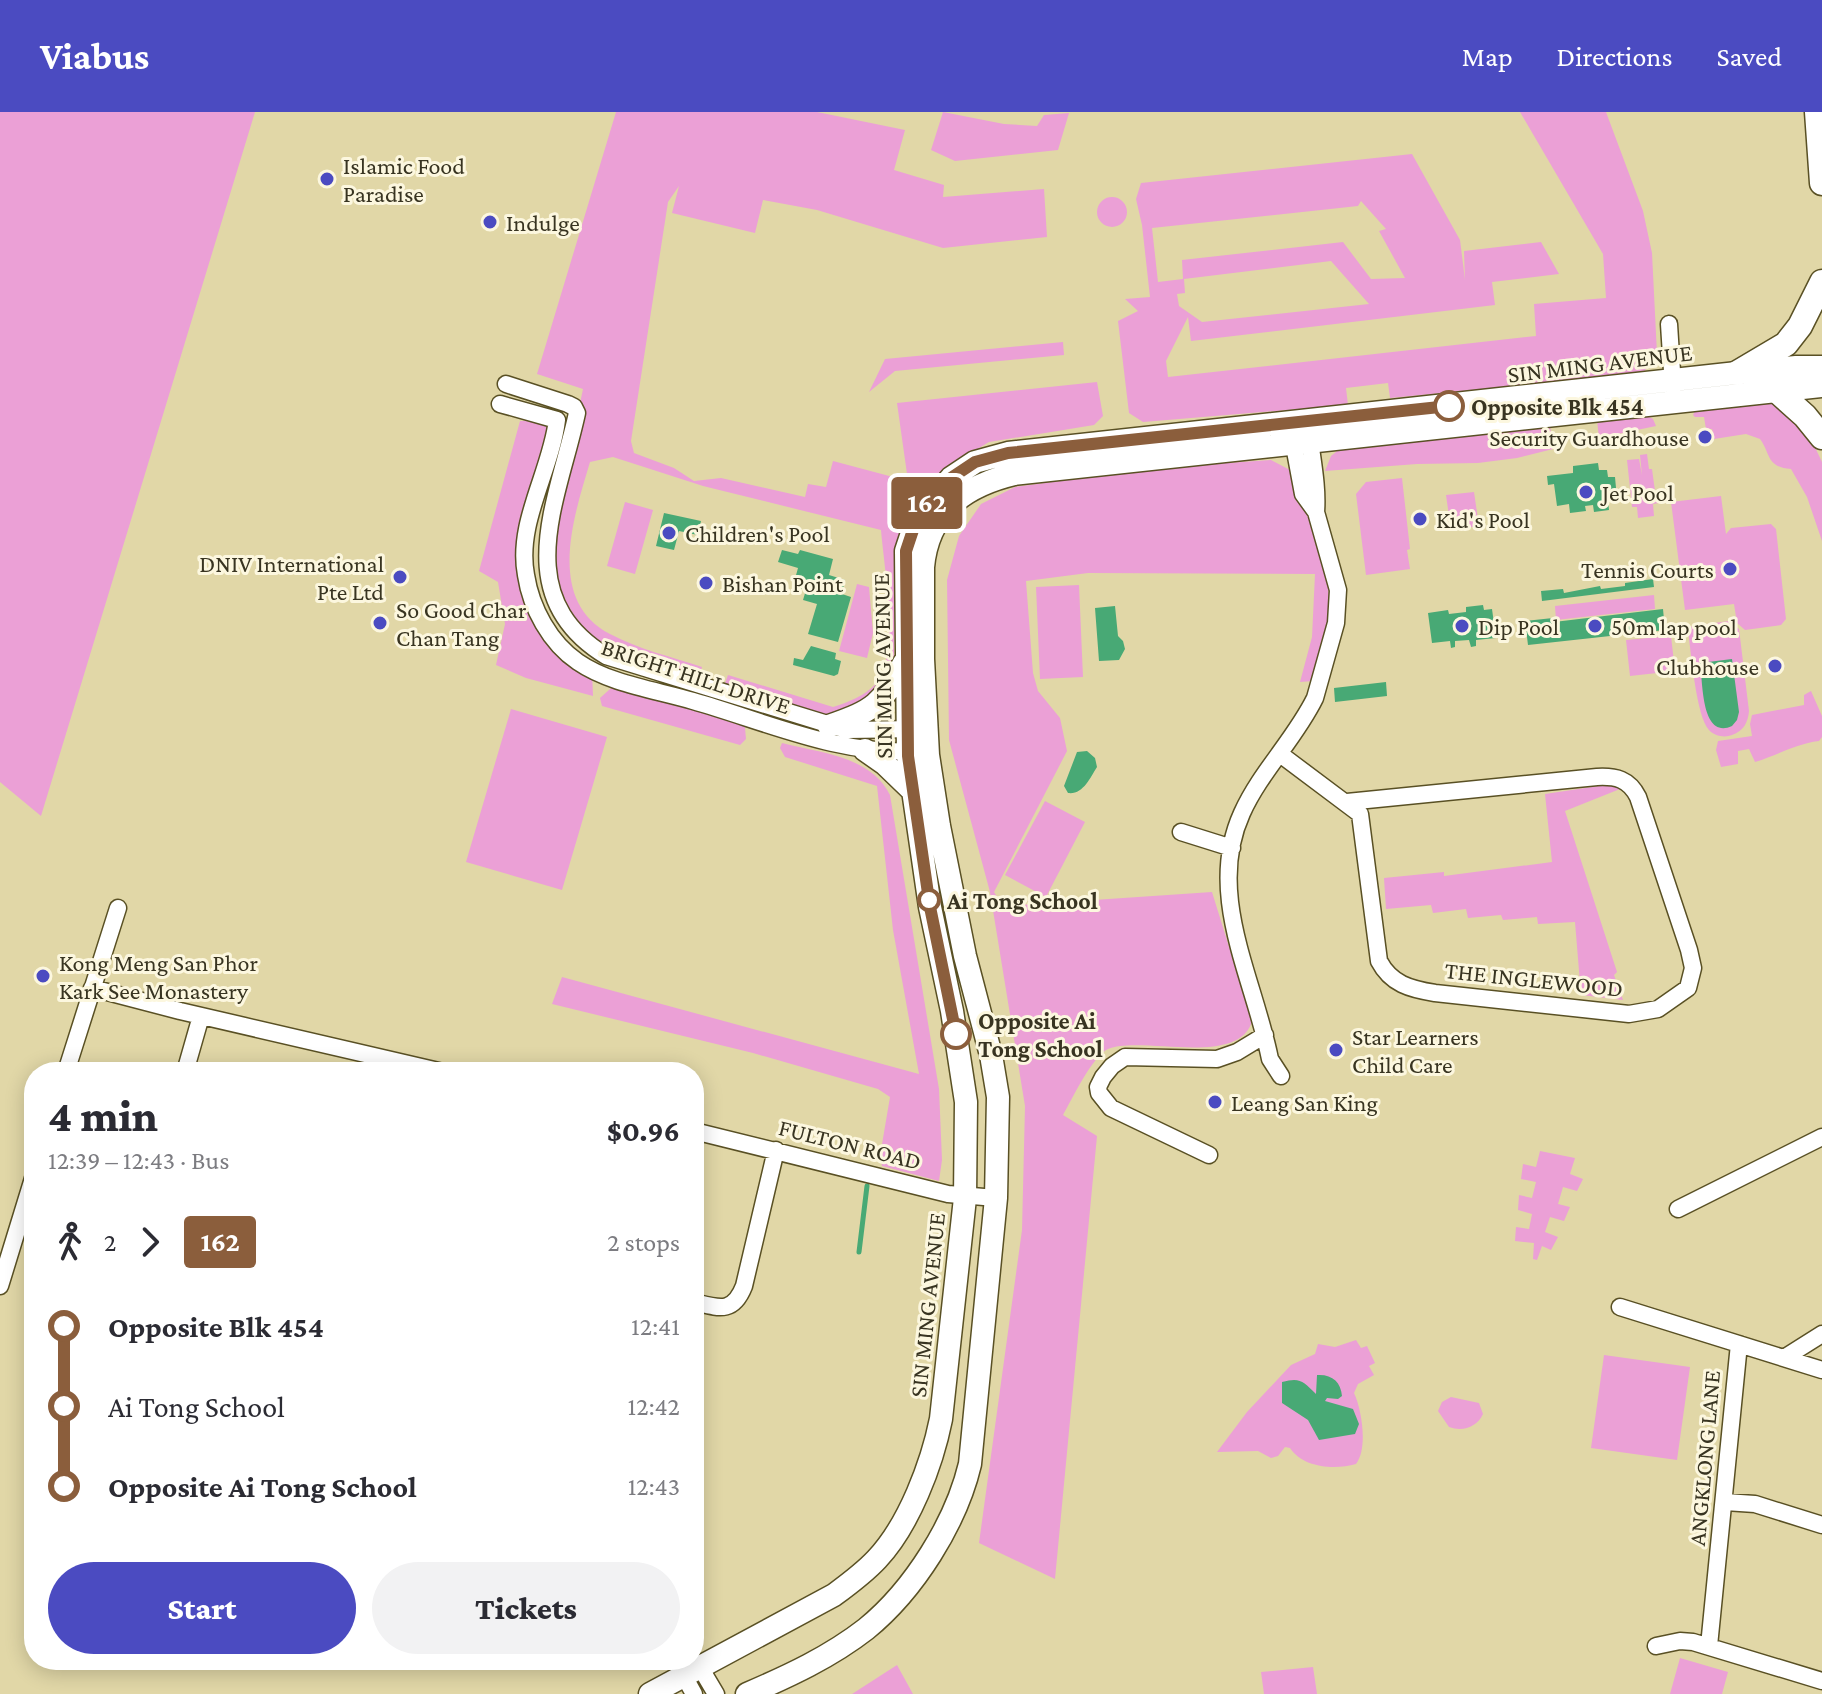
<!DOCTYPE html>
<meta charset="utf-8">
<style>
body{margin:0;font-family:"Crimson Pro",serif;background:#f2f2f3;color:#2b2b33;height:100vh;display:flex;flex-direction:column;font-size:30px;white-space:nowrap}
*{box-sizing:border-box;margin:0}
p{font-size:26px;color:#7c7c81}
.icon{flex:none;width:44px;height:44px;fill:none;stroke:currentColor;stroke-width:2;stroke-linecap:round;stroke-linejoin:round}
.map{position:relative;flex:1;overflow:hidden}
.details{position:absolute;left:24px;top:950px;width:680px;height:608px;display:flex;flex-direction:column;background:#fff;border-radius:32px;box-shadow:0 4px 20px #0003}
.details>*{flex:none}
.badge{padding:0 16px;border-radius:6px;font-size:28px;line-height:52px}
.map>.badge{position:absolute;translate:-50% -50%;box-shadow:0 0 0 4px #fff}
.legs{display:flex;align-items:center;gap:12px;height:88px;padding:0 24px;font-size:26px}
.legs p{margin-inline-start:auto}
.summary{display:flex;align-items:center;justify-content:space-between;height:136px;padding:0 24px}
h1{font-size:44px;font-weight:800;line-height:60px}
.button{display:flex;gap:16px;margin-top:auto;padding:16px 24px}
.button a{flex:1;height:92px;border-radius:48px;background:#4b4bc1;color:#fff;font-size:32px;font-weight:800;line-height:92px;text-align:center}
.button a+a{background:#f2f2f3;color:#2b2b33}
ul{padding:0 24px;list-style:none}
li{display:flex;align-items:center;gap:28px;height:80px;font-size:30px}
li i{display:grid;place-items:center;width:12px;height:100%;margin:0 10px;background:currentColor}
li i::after{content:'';width:20px;height:20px;margin:-10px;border:6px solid;border-radius:50%;background:#fff}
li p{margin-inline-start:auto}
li:first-child i{background:linear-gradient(#0000 50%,currentColor 0)}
li:last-child i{background:linear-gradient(currentColor 50%,#0000 0)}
header{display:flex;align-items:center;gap:48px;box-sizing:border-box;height:112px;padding:0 40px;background:#4b4bc1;color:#fff}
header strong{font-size:38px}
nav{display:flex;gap:44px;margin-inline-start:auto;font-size:28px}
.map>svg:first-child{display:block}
</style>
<header>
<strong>Viabus</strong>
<nav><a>Map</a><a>Directions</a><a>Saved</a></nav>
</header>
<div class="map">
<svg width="1822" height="1582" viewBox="0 0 1822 1582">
<rect width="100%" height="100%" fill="#e1d7a7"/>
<path fill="#eba0d6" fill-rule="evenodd" d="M0,0H255L41,704L0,670Z
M616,0H817L905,18L894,58L944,73L943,85L1044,77L1047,125L943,136L817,98L763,88L755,121L672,101L679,74L668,90L631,329L634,341L674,356L694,369L721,366L805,385L808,372L826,375L833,349L908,369L897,291L1097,270L1103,304L1094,313L989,330L964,345L925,376L901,411L896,438L894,549L891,560L867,589L824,605L724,574L728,563L833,595C850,590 871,581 880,566C898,534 884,454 881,418L703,374L613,345L590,350C574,404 545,488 610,522C638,537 672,545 702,555L697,572L591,534L549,470L569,343L583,277L537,262Z
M943,0L1004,12L1037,14L1044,3L1069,1L1058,38L955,49L931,38Z
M1520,0H1606L1643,99L1652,141L1657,242L1634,273L1567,269L1390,286L1388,271L1346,276L1348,293L1143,310L1129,301L1118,209L1138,199L1125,187L1150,185L1142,113L1136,87L1141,71L1412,42L1460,128L1465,168L1464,139L1541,130L1559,162L1492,170L1495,193L1191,229L1188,205L1166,249L1168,265L1536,224L1534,192L1606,186L1603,142ZM1361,89L1386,117L1379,119L1405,166L1371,167L1343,130L1182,148L1183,167L1158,170L1152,116L1358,94ZM1331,149L1369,192L1202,210L1179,194L1177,182L1185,181L1184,167Z
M1097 100a15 15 0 1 1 30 0a15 15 0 1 1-30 0Z
M1063,230L1064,243L895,259L869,280L885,247Z
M1773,287L1803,310L1822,350V429L1807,385L1791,357C1766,355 1771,342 1760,327L1746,322L1714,327L1712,317H1706L1704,305H1695L1693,303L1695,299Z
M1646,303L1653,307L1656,314L1599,326L1597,308Z
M557,308L524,442L544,512L592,559L593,584L526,566L496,553L505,512L498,470L479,459L520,309Z
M1550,313L1553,337L1517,346L1478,351L1417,352L1325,359L1331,344L1341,336Z
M1647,342L1649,357H1652L1655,379L1652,382H1659V391L1653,392L1654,404L1638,406L1637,395H1632L1627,348L1639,347L1642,363L1640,343Z
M1271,348L1290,358C1303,395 1332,458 1329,496C1327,520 1319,546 1313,569L1300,570L1312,525L1315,462L1088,461L1026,469L1033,561L1038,579L1060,606L1067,639L994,780L1003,794L1212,780L1252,909C1239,956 1141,923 1108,937C1093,943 1071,989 1063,1003L1097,1024L1055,1467L979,1431L1022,1118L1025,994L990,780L949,628L947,468L959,424L981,392L1015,375L1167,355Z
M1402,366L1410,437L1407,438L1410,457L1366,463L1356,382L1366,370Z
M1474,380L1479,414L1451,418L1446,383Z
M1721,384L1726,422L1731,416L1771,412L1776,417L1786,507L1781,513L1745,518L1737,511L1734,492L1685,498L1671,390Z
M625,390L653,398L635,462L607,454Z
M857,472L869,475L873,521L867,546L839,539Z
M1079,473L1083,565L1040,567L1036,475Z
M1654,483L1655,497L1556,508L1555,494Z
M1729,509L1739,517L1749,599C1748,610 1744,619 1732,623C1725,626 1714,624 1709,618C1696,604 1691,539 1688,519L1692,514Z
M1671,524L1675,559L1630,564L1626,528Z
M619,569L744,605L746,627L740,633L602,594L600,586Z
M1811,579L1822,604V625L1819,629C1795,632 1778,643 1755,650L1749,637L1738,639V652L1721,655L1716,638L1718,629L1752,624L1750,612L1752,603L1804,593V583Z
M511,597L607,625L562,778L466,750Z
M782,631C820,641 871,644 890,683L939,977L942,1048L939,1069L882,1054L880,1044L890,985L878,977L753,941L552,892L562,865L919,962L893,818L877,674L785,645L780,636Z
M1612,672L1620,677L1565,699L1617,860L1614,863L1623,888L1581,883L1575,810L1538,812L1537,805L1503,808L1501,803L1468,806L1466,797L1433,801L1431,793L1386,797L1384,766L1444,760V764L1552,750L1545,682Z
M1045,689L1085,710L1046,785L1005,763Z
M1540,1039L1575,1046L1570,1062L1583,1067L1577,1079L1563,1075L1558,1092L1570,1095L1564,1109L1550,1105L1545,1120L1558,1125L1551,1138L1542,1134L1537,1148L1533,1147L1534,1131L1515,1129L1516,1115L1529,1117L1532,1102L1518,1098L1519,1083L1532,1086L1536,1070L1521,1067L1523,1052L1536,1055Z
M1356,1228L1361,1236L1367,1234L1375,1251L1369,1254L1374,1263L1358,1272L1354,1281C1362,1298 1368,1337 1356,1352C1335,1358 1303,1356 1290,1336L1285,1335L1278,1344L1271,1346L1258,1339L1217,1340L1247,1300L1291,1253L1315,1242L1318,1232L1335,1235Z
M1604,1243L1690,1255L1677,1348L1591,1336Z
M1451,1285L1479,1291L1483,1302C1477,1315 1463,1320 1449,1315L1438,1299L1442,1290Z
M1680,1546L1728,1560L1722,1582H1670Z
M897,1553L913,1582H852Z
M1313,1555L1317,1582H1264L1261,1560Z"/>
<path fill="#48a975" d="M1598,351L1599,358H1607L1608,365H1615L1617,387L1608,388L1609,398L1594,400L1593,393L1585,394L1586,399L1570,401L1569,392L1557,394L1554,372L1548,373L1547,364L1573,361V354Z
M664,401L701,409L698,423L679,419L674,438L656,434Z
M782,438L798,442L800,438L833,447L829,463L845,468L842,482L851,485L838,530L808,522L817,492L803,488L806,478L793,474L798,456L778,450Z
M1653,467L1654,475L1542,489L1541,479L1563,477L1564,481L1600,474L1601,477L1625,474V471Z
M1483,493L1484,498L1492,497L1496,526L1476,528V534L1471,535L1469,528L1455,529V535L1451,536L1450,529L1432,531L1428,501L1448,498L1449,502L1466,500V495Z
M1115,494L1118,524L1123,529L1125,537L1119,548L1099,549L1095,496Z
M1663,497L1665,518L1528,533L1525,509L1553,506L1554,510Z
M811,534L836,541L835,547L841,549L838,562L834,564L793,553L794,546L803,548Z
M1732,547L1739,600L1737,608L1732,614C1701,628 1703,570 1700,551Z
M1386,570L1387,584L1335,590L1334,576Z
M1087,639L1095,646L1097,655C1090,666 1083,683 1068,681L1064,674L1077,640Z
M1317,1263C1332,1262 1341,1270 1342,1284L1338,1287L1327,1286L1325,1289L1353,1297L1359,1312L1355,1322L1319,1328L1308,1308L1282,1291V1270C1300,1265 1303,1269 1316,1282Z"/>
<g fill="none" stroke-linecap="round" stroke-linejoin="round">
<path stroke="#48a975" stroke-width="5" d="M859,1140L867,1074"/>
<defs>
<path id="minor" d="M1669,212L1673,275
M506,272L568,292L574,295L577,301C558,389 508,484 606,544L847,618L917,617
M500,292L557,308C551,359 516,411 526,463C531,496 550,531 578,550C610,572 656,578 693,589C767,610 840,644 918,639
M1309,321C1312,347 1318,374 1316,400
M1280,642L1360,702L1379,849C1391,872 1410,877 1435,881L1629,902L1658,897L1688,876L1693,856L1689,838L1638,685C1629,667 1616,664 1597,665L1347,690
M1181,720L1232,736
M92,876L180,899L443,960
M66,960L118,796
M185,960L201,904
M1281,964L1270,947C1254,866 1205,782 1242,701C1261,659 1295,627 1315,586L1336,511L1338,478L1316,400L1303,382L1292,323
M694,1019L948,1082L996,1086
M1209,1043L1111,996L1099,981L1098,975L1103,965L1112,954L1125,945L1217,947L1237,940L1265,923
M1678,1097L1822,1025
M0,1174L34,1063
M694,1190C719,1196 733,1202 744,1174L776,1038
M1620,1195L1822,1258
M1784,1246L1822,1222
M1725,1390L1755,1392L1822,1413
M1656,1534L1680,1529L1693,1530L1822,1569
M1709,1534L1739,1232
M700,1555L716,1582
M684,1564L694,1582"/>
<path id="secondary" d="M829,614C875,598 881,593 904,551
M865,638L885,652L913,679
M650,1582L834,1483C849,1472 864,1461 877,1447C909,1413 932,1352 941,1307L965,1086L966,990L952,899L930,795L908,644L906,439L918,403L951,366L975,350L1008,341L1737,261L1796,255H1822
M747,1582C789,1564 830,1545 866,1517C914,1478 956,1411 970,1352L996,1086L998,985L991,943L965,844L939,714L928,643L923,547V455C928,400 964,374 1014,362L1822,274"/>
<path id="primary" d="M1817,0L1822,71
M1737,261L1786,232L1800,214L1822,170
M1776,278L1805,304L1822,325"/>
</defs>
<use href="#minor" stroke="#595024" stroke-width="19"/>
<use href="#secondary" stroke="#595024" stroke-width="25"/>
<use href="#primary" stroke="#595024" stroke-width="27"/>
<use href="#minor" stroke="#fff" stroke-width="16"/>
<use href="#secondary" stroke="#fff" stroke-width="22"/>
<use href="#primary" stroke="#fff" stroke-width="24"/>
</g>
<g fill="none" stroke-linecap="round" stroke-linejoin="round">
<defs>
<path id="line-1" d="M956,922L930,795L908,644L906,439L918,403L951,366L975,350L1008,341L1449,294"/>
</defs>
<use href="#line-1" stroke="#fff" stroke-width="18"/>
<use href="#line-1" stroke="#8b5e3c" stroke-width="12"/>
</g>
<g fill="#4b4bc1" stroke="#fcf7df" stroke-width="3">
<circle cx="327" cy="67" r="8"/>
<circle cx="490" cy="110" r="8"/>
<circle cx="1705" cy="325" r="8"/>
<circle cx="1586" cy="380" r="8"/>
<circle cx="1420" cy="407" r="8"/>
<circle cx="669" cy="421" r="8"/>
<circle cx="1730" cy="457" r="8"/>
<circle cx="400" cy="465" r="8"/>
<circle cx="706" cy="471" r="8"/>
<circle cx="380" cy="511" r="8"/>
<circle cx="1462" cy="514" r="8"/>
<circle cx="1595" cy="514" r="8"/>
<circle cx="1775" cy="554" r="8"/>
<circle cx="43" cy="864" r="8"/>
<circle cx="1336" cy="938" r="8"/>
<circle cx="1215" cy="990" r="8"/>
</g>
<g fill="#fff" stroke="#8b5e3c" stroke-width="4">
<circle cx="1449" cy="294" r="14"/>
<circle cx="929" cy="788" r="10"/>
<circle cx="956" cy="922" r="14"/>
</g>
<g text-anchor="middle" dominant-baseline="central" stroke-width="6" stroke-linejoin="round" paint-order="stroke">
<g font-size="24" fill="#383421" stroke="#fcf7df" text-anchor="start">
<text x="343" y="53">Islamic Food<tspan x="343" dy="28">Paradise</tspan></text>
<text x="506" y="110">Indulge</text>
<text x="1689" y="325" text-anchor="end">Security Guardhouse</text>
<text x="1602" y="380">Jet Pool</text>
<text x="1436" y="407">Kid's Pool</text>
<text x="685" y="421">Children's Pool</text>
<text x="384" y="451" text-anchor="end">DNIV International<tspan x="384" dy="28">Pte Ltd</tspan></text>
<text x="1714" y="457" text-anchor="end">Tennis Courts</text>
<text x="722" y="471">Bishan Point</text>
<text x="396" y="497">So Good Char<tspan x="396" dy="28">Chan Tang</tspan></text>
<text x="1478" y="514">Dip Pool</text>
<text x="1611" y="514">50m lap pool</text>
<text x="1759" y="554" text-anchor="end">Clubhouse</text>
<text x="59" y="850">Kong Meng San Phor<tspan x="59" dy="28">Kark See Monastery</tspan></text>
<text x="1352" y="924">Star Learners<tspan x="1352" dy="28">Child Care</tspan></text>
<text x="1231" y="990">Leang San King</text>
</g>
<g font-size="24" fill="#383421" stroke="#fcf7df">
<text transform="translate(1600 251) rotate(-7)">SIN MING AVENUE</text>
<text transform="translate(882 554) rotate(-91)">SIN MING AVENUE</text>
<text transform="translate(696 564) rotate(18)">BRIGHT HILL DRIVE</text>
<text transform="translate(1534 867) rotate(6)">THE INGLEWOOD</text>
<text transform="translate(850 1032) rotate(14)">FULTON ROAD</text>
<text transform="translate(927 1193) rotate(-84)">SIN MING AVENUE</text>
<text transform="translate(1704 1346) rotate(-85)">ANGKLONG LANE</text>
</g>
<g font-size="24" font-weight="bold" fill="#383421" stroke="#fcf7df" text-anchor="start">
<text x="1471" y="294">Opposite Blk 454</text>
<text x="947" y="788">Ai Tong School</text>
<text x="978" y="908">Opposite Ai<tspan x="978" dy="28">Tong School</tspan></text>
</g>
</g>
</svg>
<b class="badge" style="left:927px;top:391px;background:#8b5e3c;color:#fff">162</b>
<section class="details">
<div class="summary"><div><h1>4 min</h1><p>12:39 – 12:43 · Bus</p></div><b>$0.96</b></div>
<div class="legs"><svg class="icon" aria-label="walk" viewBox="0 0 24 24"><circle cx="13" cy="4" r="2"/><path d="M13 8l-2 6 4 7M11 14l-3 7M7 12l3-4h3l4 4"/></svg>2<svg class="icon" aria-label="forward" viewBox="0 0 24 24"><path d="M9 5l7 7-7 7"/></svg><b class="badge" style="background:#8b5e3c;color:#fff">162</b><p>2 stops</p></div>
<ul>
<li><i style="color:#8b5e3c"></i><b>Opposite Blk 454</b><p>12:41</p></li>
<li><i style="color:#8b5e3c"></i><span>Ai Tong School</span><p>12:42</p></li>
<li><i style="color:#8b5e3c"></i><b>Opposite Ai Tong School</b><p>12:43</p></li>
</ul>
<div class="button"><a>Start</a><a>Tickets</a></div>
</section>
</div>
